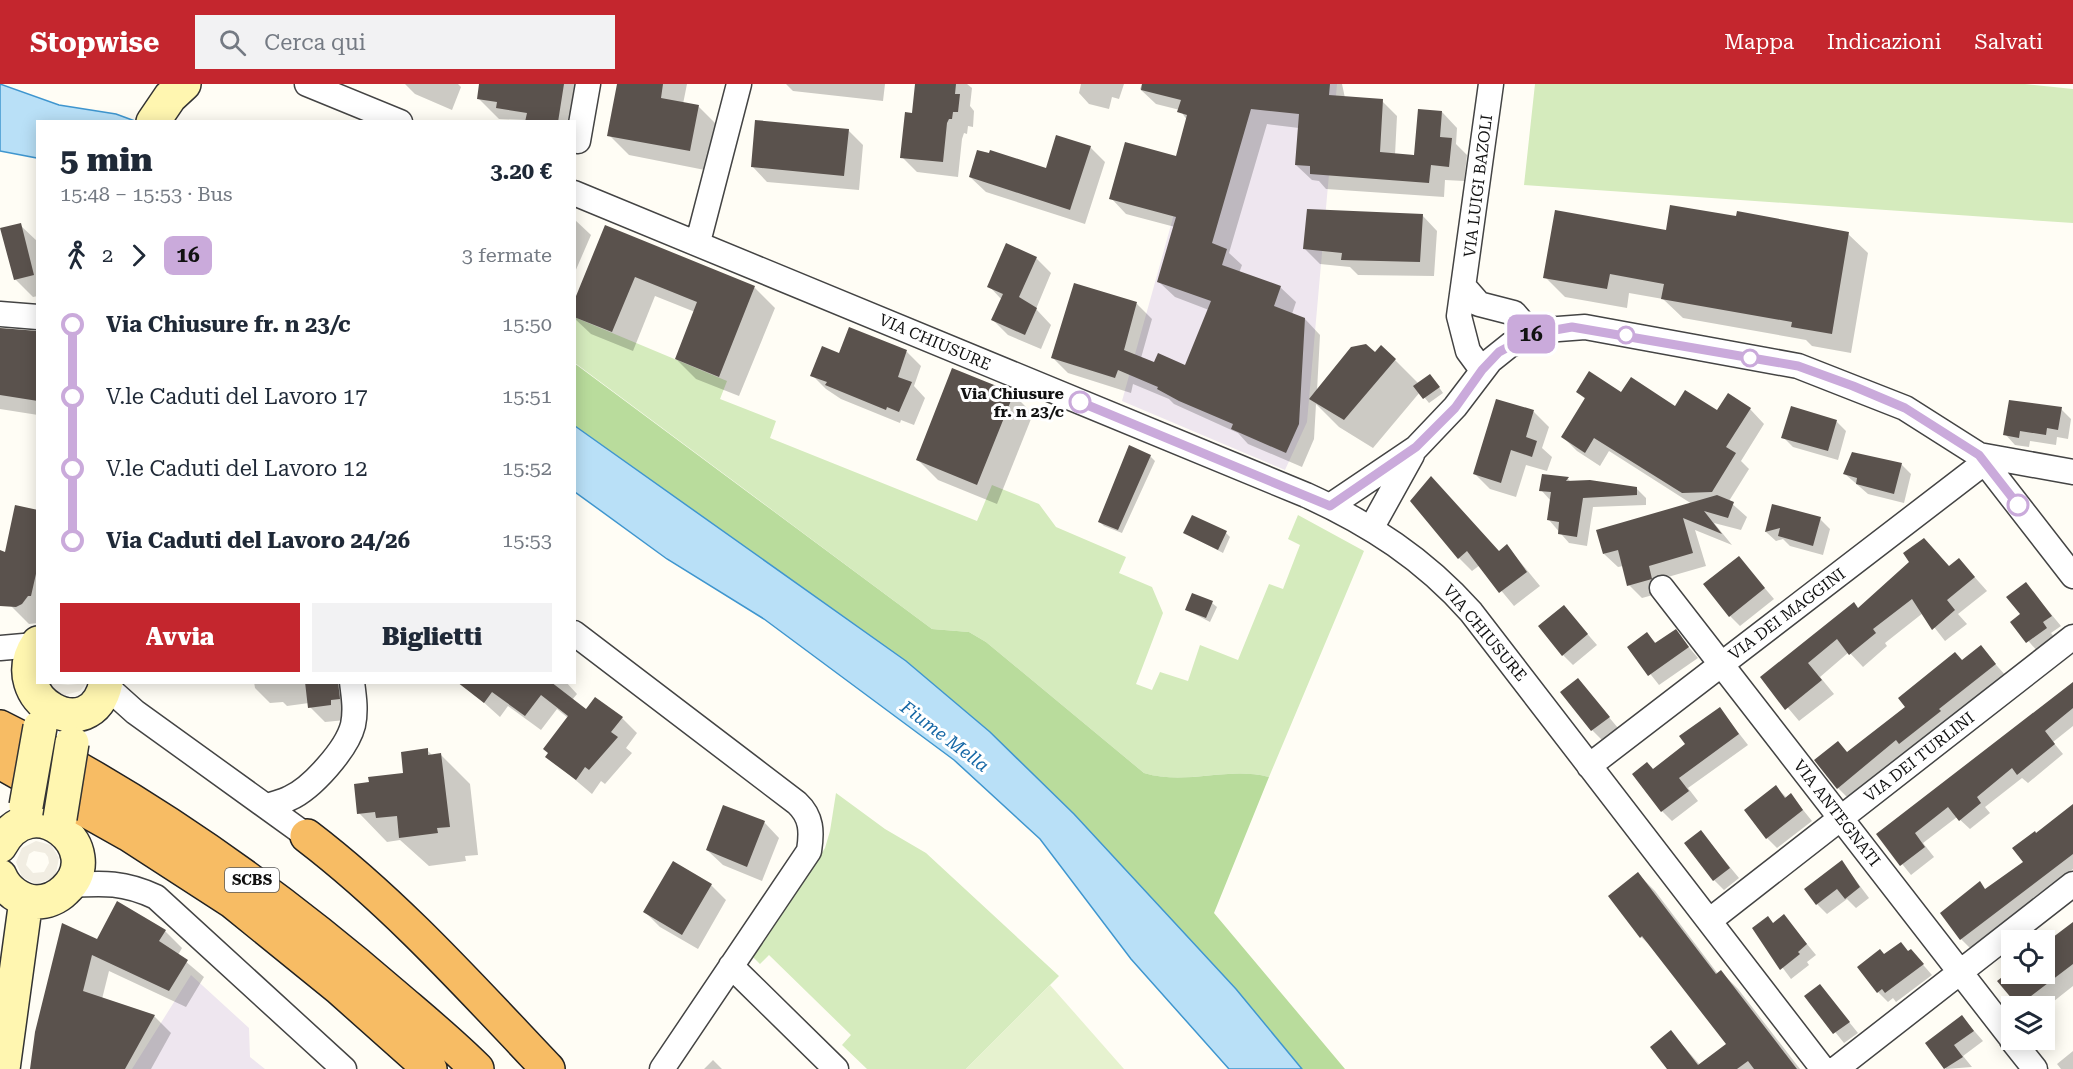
<!DOCTYPE html>
<html lang="it">
<meta charset="utf-8">
<style>
body{margin:0;font-family:"Roboto Serif",serif;background:#f2f2f3;color:#1f2937;height:100vh;display:flex;flex-direction:column;font-size:22px;white-space:nowrap}
*{box-sizing:border-box;margin:0}
p{font-size:20px;color:#747a83}
.icon{flex:none;width:33px;height:33px;fill:none;stroke:currentColor;stroke-width:2;stroke-linecap:round;stroke-linejoin:round}
.map{position:relative;flex:1;overflow:hidden}
.panel{position:absolute;left:36px;top:36px;width:540px;height:564px;display:flex;flex-direction:column;background:#fff;border-radius:0px;box-shadow:0 3px 15px #0003}
.panel>*{flex:none}
.badge{padding:0 12px;border-radius:9px;font-size:21px;line-height:39px}
.controls{position:absolute;left:2001px;top:846px;display:grid;gap:12px}
.controls a{display:grid;place-items:center;width:54px;height:54px;border-radius:0px;background:#fff;box-shadow:0 3px 15px #0003;font-size:30px}
.map>.badge{position:absolute;translate:-50% -50%;box-shadow:0 0 0 3px #fff}
.legs{display:flex;align-items:center;gap:9px;height:66px;padding:0 24px;font-size:20px}
.legs p{margin-inline-start:auto}
.headline{display:flex;align-items:center;justify-content:space-between;height:102px;padding:0 24px}
h1{font-size:33px;font-weight:800;line-height:45px}
.action{display:flex;gap:12px;margin-top:auto;padding:12px 24px}
.action a{flex:1;height:69px;border-radius:0px;background:#c4262e;color:#fff;font-size:24px;font-weight:800;line-height:69px;text-align:center}
.action a+a{background:#f2f2f3;color:#1f2937}
ul{padding:0 24px;list-style:none}
li{display:flex;align-items:center;gap:21px;height:72px;font-size:22px}
li i{display:grid;place-items:center;width:9px;height:100%;margin:0 8px;background:currentColor}
li i::after{content:'';width:15px;height:15px;margin:-8px;border:4px solid;border-radius:50%;background:#fff}
li p{margin-inline-start:auto}
li:first-child i{background:linear-gradient(#0000 50%,currentColor 0)}
li:last-child i{background:linear-gradient(currentColor 50%,#0000 0)}
header{display:flex;align-items:center;gap:36px;box-sizing:border-box;height:84px;padding:0 30px;background:#c4262e;color:#fff}
header strong{font-size:28px}
nav{display:flex;gap:33px;margin-inline-start:auto;font-size:21px}
.search{width:420px;height:54px;background:#f2f2f3;display:flex;align-items:center;gap:15px;box-sizing:border-box;padding:0 21px;border-radius:0px;color:#747a83;font-size:22px}
.map>svg:first-child{display:block}
</style>
<header>
<strong>Stopwise</strong>
<div class="search"><svg class="icon" aria-label="search" viewBox="0 0 24 24"><circle cx="10" cy="10" r="6"/><path d="M15 15l6 6"/></svg>Cerca qui</div>
<nav><a>Mappa</a><a>Indicazioni</a><a>Salvati</a></nav>
</header>
<div class="map">
<svg width="2073" height="985" viewBox="0 0 2073 985">
<rect width="100%" height="100%" fill="#fffdf5"/>
<path fill="#eee6ef" d="M1213,0H1337L1307,338L1285,386L1122,317L1191,69Z
M191,891L249,944L250,973L265,985H132Z"/>
<path fill="#d5ebbd" d="M1535,0H2025L2073,5V139L1524,101Z
M574,233L727,297L720,315L776,337L770,354L977,437L992,401L1039,420L1056,443L1126,473L1119,489L1152,503L1163,529L1136,600L1152,606L1160,588L1188,597L1200,561L1238,576L1269,500L1283,505L1300,461L1288,455L1298,431L1364,467L1269,693C1227,682 1186,702 1144,689L986,558L969,548L932,545L575,279Z
M836,709L885,745L926,769L1059,892L966,985H867L842,961L851,951L769,871L760,880L753,873L825,764L830,747Z"/>
<path fill="#b9dc9c" d="M574,279L932,545L969,548L986,558L1144,689C1187,702 1227,682 1269,693L1214,829L1345,985H1302L1236,905L1074,730L990,648L906,577L575,342Z"/>
<path fill="#e6f2cf" d="M1050,901L1124,985H966Z"/>
<path fill="#f1ede2" fill-rule="evenodd" d="M48,599L68,601L87,599L80,607L65,611L58,609Z
M36,757L51,761L59,774L56,789L51,795L36,800L22,793L16,778L22,764ZM34,767L45,769L48,773L49,779L44,788L33,789L26,781L29,770Z"/>
<path fill="#b9e0f7" stroke="#3f96cf" stroke-width="1.5" d="M0,0L59,21L116,30L135,37L38,38L37,74L0,67Z
M575,342L906,577L990,648L1074,730L1236,905L1302,985H1229L1131,875L1040,755L954,676L764,535L667,475L575,408Z"/>
<path fill="#0003" d="M405,0H458L461,3L452,26L415,10Z
M480,0H588L574,38L499,35L478,14Z
M618,0H687L683,20L698,22L718,42L710,87L629,71L609,51Z
M786,0H885L883,17L793,7Z
M917,0H967L972,4L970,22L974,27L973,43L968,42L967,50L964,49L962,55L958,93L917,88L902,73L914,30Z
M1081,0H1124L1119,15L1112,13L1109,25L1089,20L1079,9Z
M1142,0H1342L1345,14L1382,17L1397,32L1395,71L1415,73L1442,28L1457,44L1456,60L1467,71L1464,97L1445,96L1444,113L1326,105L1319,97L1312,96L1296,81L1299,44L1267,40L1229,169L1242,181L1239,189L1280,203L1296,218L1292,230L1305,235L1320,251L1317,307L1375,270L1395,276L1419,300L1434,296L1443,309L1429,319L1420,308L1373,364L1339,343L1316,320L1314,355L1302,383L1248,360L1238,349L1174,320L1169,315L1133,300L1131,309L1068,289L1053,274L1075,201L1137,220L1152,235L1141,274L1155,280L1185,283L1209,226L1175,213L1159,198L1175,143L1126,130L1111,114L1177,74L1187,36L1180,26L1156,20L1140,5Z
M848,46L863,61L859,106L767,98L752,82Z
M1090,63L1105,78L1085,140L986,108L970,93L1047,86Z
M1422,131L1437,147L1434,192L1358,191L1350,183L1320,180L1305,165Z
M574,135L591,151L575,188H574Z
M20,141L38,158V212L33,213L15,195Z
M606,143L755,204L775,224L739,312L696,295L676,275L695,228L655,212L633,267L591,250L574,234V221Z
M1667,147L1848,150L1868,169L1851,269L1812,262L1806,256L1683,234L1663,215L1629,209L1627,224L1565,213L1545,193Z
M1036,174L1051,189L1036,225L1051,241L1041,265L1008,251L993,236L1002,216L989,202Z
M850,245L907,268L921,282L914,302L925,314L914,341L901,336L900,339L841,315L826,305L812,291L840,271Z
M0,246L38,249V331L0,325Z
M1578,308L1621,310L1676,324L1718,328L1750,325L1764,340L1741,377L1749,385L1729,417L1747,433L1741,446L1714,439L1732,461L1695,446L1706,482L1661,495L1664,508L1642,514L1629,501L1623,482L1618,483L1604,470L1692,420L1609,367L1600,382L1577,367L1562,352L1586,316Z
M1013,310L1033,330L997,420L938,396L918,376Z
M1497,317L1534,328L1549,343L1542,364L1552,373L1547,387L1526,381L1516,413L1490,405L1475,390Z
M2061,325L2071,335L2068,355L2057,353L2056,361L2030,357L2029,363L2015,361L2005,350Z
M1836,337L1846,347L1838,376L1793,363L1783,353Z
M1150,372L1155,377L1122,449L1104,442L1099,437Z
M1901,380L1911,390L1904,419L1868,410L1845,390Z
M1544,392L1568,395L1571,398L1636,404L1646,414V421L1593,423L1587,462L1569,459L1549,436L1551,417L1541,406Z
M1412,417L1499,468L1507,462L1540,502L1514,522L1480,481L1472,487L1459,474Z
M1773,422L1820,435L1830,445L1823,471L1790,462L1783,455L1776,457L1766,448Z
M38,428V539L29,540L8,519L0,518V468L6,469Z
M1185,449H1226L1230,453L1223,469Z
M1739,474L1774,515L1740,542L1730,532Z
M1950,483L1971,489L1987,507L1958,530L1967,540L1945,557L1923,529L1885,559L1887,562L1863,583L1849,568L1820,593L1834,610L1799,637L1762,593L1859,525Z
M2026,500L2061,542L2051,549L2055,554L2038,568L2012,538L2022,531Z
M1212,519L1217,523L1210,538L1187,526Z
M1564,523L1597,561L1573,581L1563,571Z
M1675,547L1698,574L1659,601L1629,563L1647,550L1657,560Z
M1980,563L2007,593L1850,716L1838,704L1848,669Z
M1578,596L1618,644L1602,656L1592,646Z
M254,598H351L346,636L325,638L310,623L309,619L287,622L283,618L270,619L255,604Z
M461,598H566L577,610L572,616L587,627L622,634L637,649L626,664L632,669L605,700L601,697L592,710L547,672L568,634L557,625L541,646L508,622L500,633Z
M2073,599V642L2053,658L2063,670L2028,699L2022,694L1985,723L1990,729L1970,745L1957,733L1923,759L1934,773L1911,791L1878,750Z
M1720,625L1748,661L1688,704L1698,717L1672,737L1662,727L1653,686L1687,660Z
M427,666L433,672L441,671L470,700L478,771L465,772L466,777L429,782L400,756L387,758L359,729L405,690Z
M1776,703L1787,714L1791,711L1812,737L1777,764L1767,754Z
M2073,721V785L1971,865L1961,855L1986,806L2025,778L2037,751Z
M764,738L779,754L762,797L723,781L707,766Z
M1701,748L1739,794L1724,806L1714,796Z
M1842,778L1869,814L1856,824L1847,815L1827,830L1817,820Z
M1638,790L1655,807L1718,890L1721,888L1738,905L1800,985H1669L1671,948L1700,981L1728,960L1657,868L1641,853Z
M711,801L726,816L698,865L660,843L645,828Z
M1784,832L1816,871L1807,878L1809,881L1791,895L1754,845L1774,840Z
M2073,839V902L2044,925V922H2020L1999,897L2012,887V890H2044Z
M165,847L182,864L178,871L204,893L186,923L109,887L102,915L154,932L171,949L151,985H32L98,857Z
M1911,867L1932,891L1896,918L1893,914L1888,918L1878,908L1885,871Z
M1820,902L1858,949L1844,959L1807,913Z
M1962,933L1983,957L1963,972L1972,983L1946,985L1927,959Z
M2073,967V985H2061L2057,980Z
M713,976L722,985H704Z"/>
<path fill="#5a524d" d="M479,0H564L558,38H525L527,29L496,24L497,18L477,15Z
M617,0H663L661,14L699,21L690,67L607,52Z
M915,0H956L955,10H960L958,28H953L952,35H949L947,39L943,78L900,74L905,28L912,29Z
M1142,0H1330L1329,11L1383,15L1380,68L1414,71L1418,25L1442,27L1440,53L1452,54L1449,83L1431,81L1429,99L1310,90V82L1295,81L1299,30L1251,25L1212,159L1227,165L1222,181L1281,202L1274,222L1305,234L1299,340L1286,369L1231,345L1233,340L1179,317L1157,305L1158,303L1118,286L1115,294L1051,274L1074,199L1137,218L1124,266L1154,278L1158,269L1185,281L1211,217L1157,198L1176,133L1109,115L1125,58L1176,72L1187,31L1177,28L1181,16L1141,6Z
M755,36L849,45L844,92L751,83Z
M1056,51L1091,62L1070,126L969,93L977,66L989,69L990,66L1046,84Z
M1670,121L1736,132L1737,127L1849,148L1832,250L1791,243L1792,238L1661,215L1664,200L1610,190L1607,205L1543,194L1555,126L1666,146Z
M1307,125L1423,130L1420,178L1341,176L1342,169L1303,165Z
M21,139L34,191L14,196L0,144Z
M605,141L755,202L719,293L675,275L697,218L635,193L612,248L574,233V217Z
M1006,159L1037,173L1019,213L1037,224L1025,251L991,236L1003,210L987,203Z
M849,243L907,266L898,293L912,298L899,328L887,323L886,326L825,301L827,298L810,292L822,262L839,269Z
M0,244L38,247V317L0,311Z
M1366,260L1375,268L1381,261L1396,275L1344,336L1309,315L1351,263Z
M952,284L1014,309L977,401L916,376Z
M1589,287L1621,308L1631,293L1675,322L1685,306L1717,326L1728,309L1751,324L1726,363L1736,369L1712,408L1682,409L1594,354L1585,369L1561,353L1585,314L1576,308Z
M1430,290L1440,303L1423,315L1413,302Z
M1496,315L1534,326L1526,353L1537,357L1532,373L1511,366L1501,399L1473,390Z
M2009,316L2062,323L2058,346L2047,344L2046,351L2020,347L2019,354L2003,351Z
M1791,322L1837,336L1828,367L1781,354Z
M1129,361L1151,371L1118,446L1098,438Z
M1852,368L1902,379L1894,410L1856,400L1857,394L1843,390Z
M1542,390L1569,393L1566,397L1590,396L1637,403V411L1583,414L1577,453L1558,450L1559,438L1547,436L1551,408L1539,407Z
M1431,392L1499,467L1507,460L1527,488L1499,509L1467,467L1458,475L1410,417Z
M1717,411L1734,418L1728,434L1704,427L1722,450L1683,434L1693,469L1649,482L1652,495L1627,502L1618,466L1603,470L1596,446Z
M1772,420L1821,433L1813,462L1778,452L1780,444L1765,448Z
M15,421L38,426V481L31,512H28L22,520L16,523L0,522V466L5,468Z
M1192,431L1227,447L1218,466L1183,449Z
M1924,454L1949,482L1959,474L1975,493L1947,516L1955,526L1932,546L1912,515L1873,545L1876,549L1849,571L1837,555L1808,579L1822,596L1785,626L1760,593L1854,518L1858,524L1909,478L1903,469Z
M1739,472L1765,504L1729,533L1703,500Z
M2026,498L2052,532L2043,538L2047,544L2026,559L2010,538L2020,530L2006,513Z
M1192,509L1213,517L1206,534L1185,526Z
M1564,521L1588,550L1562,572L1538,542Z
M1676,545L1689,563L1648,592L1627,563L1647,548L1655,559Z
M1981,561L1996,580L1939,625L1941,627L1899,660L1896,656L1837,705L1814,676L1838,657L1847,668L1905,623L1898,614L1955,568L1962,576Z
M1578,594L1610,633L1591,647L1560,608Z
M305,598H338L340,615L331,616V621L308,624Z
M457,598H551L586,625L595,613L623,633L611,648L618,653L589,686L585,683L576,696L545,673L548,669L543,665L568,632L541,611L525,632L492,608L484,619Z
M2073,598V624L2045,647L2055,660L2017,691L2012,684L1977,713L1981,719L1959,737L1948,723L1915,749L1925,763L1900,782L1876,750Z
M1720,623L1739,650L1679,694L1689,707L1661,728L1632,690L1647,678L1653,685L1685,660L1679,652Z
M428,664V671L441,669L450,743L437,744L438,749L399,754L397,732L376,734L375,728L357,730L354,700L369,698L368,693L403,689L401,668Z
M1776,701L1785,714L1791,709L1803,726L1766,755L1744,726Z
M2073,720V770L1960,856L1940,829L1980,797L1985,805L2023,778L2012,764L2035,747L2036,749Z
M723,721L765,737L747,783L706,766Z
M1701,746L1730,784L1713,797L1684,759Z
M1842,776L1860,803L1845,815L1837,805L1816,821L1804,805Z
M673,777L712,800L682,851L643,828Z
M1638,788L1716,890L1721,886L1797,985H1754L1748,977L1737,985H1667L1650,963L1671,946L1698,981L1726,960L1642,852L1640,854L1608,812Z
M117,817L166,846L159,857L188,876L169,907L92,871L83,907L155,931L125,985H30L35,948L62,839L97,855Z
M1784,830L1807,860L1798,868L1800,870L1780,886L1752,844L1768,832L1773,839Z
M2073,838V880L2018,922L1997,897L2006,890H2044V860Z
M1901,858L1908,867L1911,865L1924,880L1885,909L1882,905L1877,909L1857,883L1880,865L1884,870Z
M1820,900L1850,938L1833,950L1804,912Z
M1962,931L1974,947L1954,961L1963,973L1944,985L1925,959Z"/>
<g fill="none" stroke-linecap="round" stroke-linejoin="round">
<defs>
<path id="minor" d="M307,0L400,38
M578,57L588,0
M574,109L1306,411C1370,440 1424,475 1471,528L1823,985
M698,158L739,0
M1465,204L1479,220L1514,229L1532,250
M0,230L38,233
M1482,286L1468,267L1459,232L1491,0
M1979,371L2073,388
M1330,422L1416,364L1455,323L1490,277L1510,261L1545,246L1585,243L1798,282L1905,324L1979,371L2073,492
M1372,443L1412,371
M1662,504L2012,955
M574,549L797,719C812,733 812,748 809,767L662,985
M0,564L35,561
M106,602L135,628L307,752
M1589,682L1985,378
M267,722C275,719 283,718 290,714C312,704 347,665 353,641C356,627 354,613 352,598
M70,801C104,799 124,798 156,813L344,985
M1709,837L2073,553
M731,882L836,985
M2012,956L2035,985
M1836,985L2073,800"/>
<path id="secondary" d="M153,38L170,13L184,0
M38,559C0,615 92,667 106,598
M0,762C32,701 109,765 65,806C57,814 46,818 36,818C20,817 6,806 0,792
M3,985L26,816"/>
<path id="trunk" d="M0,643C143,714 275,808 395,912C423,936 451,959 477,985
M0,678L128,750L233,818L339,904L430,985
M307,752C396,820 471,904 548,985"/>
</defs>
<use href="#minor" stroke="#444" stroke-width="27"/>
<use href="#secondary" stroke="#333" stroke-width="36"/>
<use href="#trunk" stroke="#222" stroke-width="36"/>
<use href="#minor" stroke="#fff" stroke-width="24"/>
<use href="#secondary" stroke="#fff6b0" stroke-width="33"/>
<use href="#trunk" stroke="#f7bc64" stroke-width="33"/>
<defs>
<path id="secondary-bridge" d="M26,722L40,643
M60,734L72,659"/>
</defs>
<use href="#secondary-bridge" stroke="#333" stroke-width="36" stroke-linecap="butt"/>
<use href="#secondary-bridge" stroke="#fff6b0" stroke-width="33"/>
</g>
<g fill="none" stroke-linecap="round" stroke-linejoin="round">
<defs>
<path id="line-1" d="M1080,318L1330,422L1416,363L1455,324L1482,286L1499,268L1532,250L1572,243L1798,282L1853,302L1905,324L1979,371L2018,421"/>
</defs>
<use href="#line-1" stroke="#fff" stroke-width="14"/>
<use href="#line-1" stroke="#caaadb" stroke-width="9"/>
</g>
<g fill="#fff" stroke="#caaadb" stroke-width="3">
<circle cx="1626" cy="251" r="8"/>
<circle cx="1750" cy="274" r="8"/>
<circle cx="1080" cy="318" r="10"/>
<circle cx="2018" cy="421" r="10"/>
</g>
<g text-anchor="middle" dominant-baseline="central" stroke-width="6" stroke-linejoin="round" paint-order="stroke">
<rect fill="#fff" stroke="#585858" stroke-width="1.5" x="225" y="784" width="54" height="24" rx="4.5"/>
<g font-size="15" font-weight="bold" fill="#111">
<text x="252" y="796">SCBS</text>
</g>
<g font-size="16" fill="#111" stroke="#fff">
<text transform="translate(1478 102) rotate(-83)">VIA LUIGI BAZOLI</text>
<text transform="translate(935 258) rotate(23)">VIA CHIUSURE</text>
<text transform="translate(1787 530) rotate(-37)">VIA DEI MAGGINI</text>
<text transform="translate(1485 549) rotate(50)">VIA CHIUSURE</text>
<text transform="translate(1919 673) rotate(-38)">VIA DEI TURLINI</text>
<text transform="translate(1837 729) rotate(52)">VIA ANTEGNATI</text>
</g>
<g font-size="16" font-weight="bold" fill="#111" stroke="#fff" text-anchor="end">
<text x="1064" y="309">Via Chiusure<tspan x="1064" dy="18">fr. n 23/c</tspan></text>
</g>
<g font-size="18" font-style="italic" fill="#1768a6" stroke="#fff">
<text transform="translate(945 652) rotate(37)">Fiume Mella</text>
</g>
</g>
</svg>
<div class="controls">
<a><svg class="icon" aria-label="locate" viewBox="0 0 24 24"><circle cx="12" cy="12" r="6"/><path d="M12 2v4M12 18v4M2 12h4M18 12h4"/></svg></a>
<a><svg class="icon" aria-label="layers" viewBox="0 0 24 24"><path d="M12 4l9 5-9 5-9-5zM3 14l9 5 9-5"/></svg></a>
</div>
<b class="badge" style="left:1531px;top:250px;background:#caaadb;color:#111">16</b>
<section class="panel">
<div class="headline"><div><h1>5 min</h1><p>15:48 – 15:53 · Bus</p></div><b>3.20 €</b></div>
<div class="legs"><svg class="icon" aria-label="walk" viewBox="0 0 24 24"><circle cx="13" cy="4" r="2"/><path d="M13 8l-2 6 4 7M11 14l-3 7M7 12l3-4h3l4 4"/></svg>2<svg class="icon" aria-label="forward" viewBox="0 0 24 24"><path d="M9 5l7 7-7 7"/></svg><b class="badge" style="background:#caaadb;color:#111">16</b><p>3 fermate</p></div>
<ul>
<li><i style="color:#caaadb"></i><b>Via Chiusure fr. n 23/c</b><p>15:50</p></li>
<li><i style="color:#caaadb"></i><span>V.le Caduti del Lavoro 17</span><p>15:51</p></li>
<li><i style="color:#caaadb"></i><span>V.le Caduti del Lavoro 12</span><p>15:52</p></li>
<li><i style="color:#caaadb"></i><b>Via Caduti del Lavoro 24/26</b><p>15:53</p></li>
</ul>
<div class="action"><a>Avvia</a><a>Biglietti</a></div>
</section>
</div>
